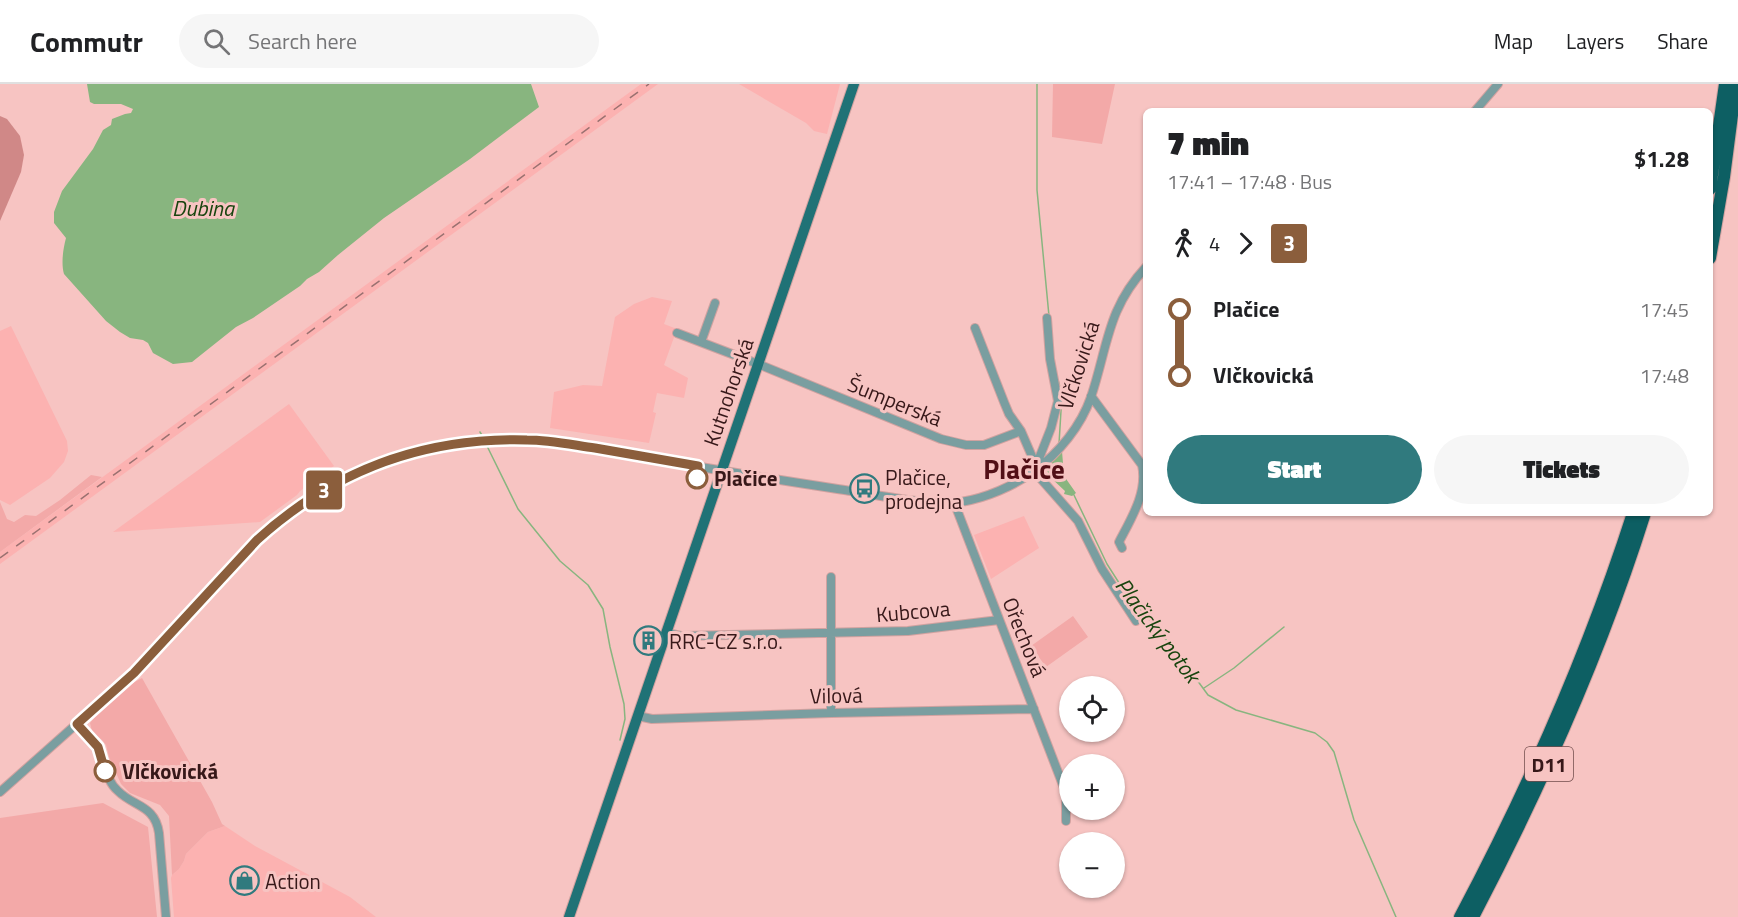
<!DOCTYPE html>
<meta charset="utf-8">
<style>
body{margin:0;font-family:"Titillium Web",sans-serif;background:#f6f6f6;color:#202124;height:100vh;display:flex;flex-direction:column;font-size:22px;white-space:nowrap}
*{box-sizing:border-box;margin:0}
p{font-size:20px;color:#757577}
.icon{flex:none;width:33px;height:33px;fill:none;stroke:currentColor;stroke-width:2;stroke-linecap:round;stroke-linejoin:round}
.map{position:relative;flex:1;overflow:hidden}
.details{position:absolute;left:1143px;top:24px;width:570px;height:408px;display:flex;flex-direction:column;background:#fff;border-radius:9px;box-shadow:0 2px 4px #0004}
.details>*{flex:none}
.badge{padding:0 12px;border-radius:4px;font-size:21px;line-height:39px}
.controls{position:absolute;left:1059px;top:592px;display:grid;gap:12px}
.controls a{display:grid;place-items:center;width:66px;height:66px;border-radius:50%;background:#fff;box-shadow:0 2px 4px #0004;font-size:30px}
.map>.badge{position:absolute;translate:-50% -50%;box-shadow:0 0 0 3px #fff}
.legs{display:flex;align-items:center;gap:9px;height:66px;padding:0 24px;font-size:20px}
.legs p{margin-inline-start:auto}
.head{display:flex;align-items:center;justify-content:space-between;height:102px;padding:0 24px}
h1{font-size:33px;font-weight:800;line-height:45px}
.primary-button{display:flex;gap:12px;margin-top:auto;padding:12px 24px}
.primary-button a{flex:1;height:69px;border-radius:36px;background:#307a7e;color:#fff;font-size:24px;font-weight:800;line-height:69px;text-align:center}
.primary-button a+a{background:#f6f6f6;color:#202124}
ul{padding:0 24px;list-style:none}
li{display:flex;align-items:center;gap:21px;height:66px;font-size:22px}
li i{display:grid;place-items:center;width:9px;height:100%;margin:0 8px;background:currentColor}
li i::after{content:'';width:15px;height:15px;margin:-8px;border:4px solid;border-radius:50%;background:#fff}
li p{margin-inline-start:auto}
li:first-child i{background:linear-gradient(#0000 50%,currentColor 0)}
li:last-child i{background:linear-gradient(currentColor 50%,#0000 0)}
header{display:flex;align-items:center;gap:36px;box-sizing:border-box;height:84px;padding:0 30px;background:#fff;border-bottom:2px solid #e0e0e0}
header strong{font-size:28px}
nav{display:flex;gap:33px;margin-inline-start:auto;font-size:21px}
.search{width:420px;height:54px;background:#f6f6f6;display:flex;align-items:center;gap:15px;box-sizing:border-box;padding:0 21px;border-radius:33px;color:#757577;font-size:22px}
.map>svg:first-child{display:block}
</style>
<header>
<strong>Commutr</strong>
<div class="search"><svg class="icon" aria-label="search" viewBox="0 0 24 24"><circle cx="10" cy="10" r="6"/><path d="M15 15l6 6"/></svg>Search here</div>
<nav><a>Map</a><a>Layers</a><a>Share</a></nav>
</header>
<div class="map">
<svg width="1738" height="833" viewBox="0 0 1738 833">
<rect width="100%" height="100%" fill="#f7c4c2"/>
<path fill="#fcb2b1" d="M641,0H658L0,480V468Z
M739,0H840L827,50L814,47L806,39Z
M652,213L672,217L664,240L677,245L664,281L688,294L684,314L657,309L653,328L656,329L649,359L550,344L554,308L583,301L602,302L615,233L634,220Z
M11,242L67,357L68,367L64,378L50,394L10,421L0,416V247Z
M289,320L334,382L300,407L297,411L260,438L113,448Z
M1024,432L1039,464L991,495L974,451Z
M225,742L255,762L350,813L376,833H174L171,794L172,791L179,785L184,777L186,770L208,748Z"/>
<path fill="#f3a9a8" d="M1053,0H1115L1102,60L1052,53Z
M91,391L102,393L0,468V418L7,435L14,438L25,431L36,432L60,416Z
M1073,532L1088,553L1046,583L1031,562Z
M142,594L212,718L222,740L225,742L208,748L186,770L184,777L179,785L172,791L169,732L160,721L130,709L121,700L109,673L106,661L102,656L92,647L90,639C104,621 122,604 142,594Z
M103,719L148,743L157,833H0V734Z"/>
<path fill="#d08887" d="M0,32L7,35L20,52L24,71L21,88L0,137Z"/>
<path fill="#88b57f" d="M87,0H531L539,23L470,75L384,134L338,171L319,188L307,195L300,202L253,234L236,243L192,278L173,280L153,269L148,259L143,256L130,254L120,248L106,237L64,190C61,180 63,165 66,154L54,139V128L62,107L93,65L103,46L111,41L112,35L125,30L131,29L133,25L121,20H94L90,18Z
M1062,367L1064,392L1076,409L1072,412L1064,410L1065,407L1050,393L1045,382Z"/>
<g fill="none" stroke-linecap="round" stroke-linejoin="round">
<path stroke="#88b57f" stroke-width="1.5" d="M1037,0V106L1049,232
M1058,296L1062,310L1059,360
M480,348L483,353
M486,360L518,425L560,477L588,501L603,525L610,563L624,620L625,635L620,656
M1073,409L1107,480L1121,502L1178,570L1208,611L1236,626L1315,649L1327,658L1334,668L1354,736L1396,833
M1204,604L1234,584L1284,543"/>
<defs>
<path id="minor" d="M1475,27L1498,0
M975,244L1004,318L1009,330L1021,347L1037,384
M677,249L758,280L941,355L966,361H984L1021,347
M701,258L715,219
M1091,312L1142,381L1146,384
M1037,384L1040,372L1051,344L1058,317L1050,275L1047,234
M1034,387L1078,437L1102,485L1136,537
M954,418L1066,709V737
M1122,464L1119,458C1131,435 1148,408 1142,381
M831,493V629
M667,549L681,552L908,547L999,536
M638,632L652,635L831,629L1034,625
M77,640C85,648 94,655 99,665C106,679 105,696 118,707C134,723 155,721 159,749L166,833
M0,708L134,589L257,456C333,388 424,352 527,356C576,357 625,369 673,378C732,389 792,398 851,407C884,412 929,422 961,418C986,414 1014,402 1034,387C1059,369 1081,342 1091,313C1108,262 1107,225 1146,183"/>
<path id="major" d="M569,833L854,0"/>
<path id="highway" d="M1710,105L1725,0
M1710,174L1724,93L1736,0
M1460,833C1529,703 1588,569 1633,429
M1473,833C1541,703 1601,569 1645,429"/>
</defs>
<use href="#minor" stroke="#d1a2a0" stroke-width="10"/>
<use href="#major" stroke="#d1a2a0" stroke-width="12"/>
<use href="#highway" stroke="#d1a2a0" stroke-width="14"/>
<use href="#minor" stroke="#7a9ea0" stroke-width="8"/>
<use href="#major" stroke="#207276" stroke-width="10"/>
<use href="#highway" stroke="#0d5f63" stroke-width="12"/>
<path stroke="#9a7170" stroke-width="1.5" stroke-dasharray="10 10" stroke-linecap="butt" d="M0,474L649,0"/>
</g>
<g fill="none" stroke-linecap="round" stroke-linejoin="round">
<defs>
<path id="line-1" d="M105,687L98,663L77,640L134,589L257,456C333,387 424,353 527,356C550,356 573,361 595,364C630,370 664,376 698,382L697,394"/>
</defs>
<use href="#line-1" stroke="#fff" stroke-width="14"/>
<use href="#line-1" stroke="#8b5e3c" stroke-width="9"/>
</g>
<defs>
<symbol id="bus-ring" viewBox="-11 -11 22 22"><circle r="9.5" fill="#f7c4c2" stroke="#307a7e" stroke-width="1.5"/><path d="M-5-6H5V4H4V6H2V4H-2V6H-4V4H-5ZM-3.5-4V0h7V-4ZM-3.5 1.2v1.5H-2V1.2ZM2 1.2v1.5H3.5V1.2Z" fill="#307a7e"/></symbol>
<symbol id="building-ring" viewBox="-11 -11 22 22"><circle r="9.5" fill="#f7c4c2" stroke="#307a7e" stroke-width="1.5"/><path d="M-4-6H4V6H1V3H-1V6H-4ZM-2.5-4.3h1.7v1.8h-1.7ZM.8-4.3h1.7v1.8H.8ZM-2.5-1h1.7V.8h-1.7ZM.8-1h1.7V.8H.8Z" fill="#307a7e"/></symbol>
<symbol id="shop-ring" viewBox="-11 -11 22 22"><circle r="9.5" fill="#f7c4c2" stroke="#307a7e" stroke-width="1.5"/><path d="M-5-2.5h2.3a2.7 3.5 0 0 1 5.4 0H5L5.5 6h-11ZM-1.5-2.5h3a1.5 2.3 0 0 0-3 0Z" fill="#307a7e"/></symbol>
</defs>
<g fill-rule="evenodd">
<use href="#bus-ring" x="848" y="388" width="33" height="33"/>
<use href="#building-ring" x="632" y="540" width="33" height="33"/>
<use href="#shop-ring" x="228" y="780" width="33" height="33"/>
</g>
<g fill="#fff" stroke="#8b5e3c" stroke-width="3">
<circle cx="697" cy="394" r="10"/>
<circle cx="105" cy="687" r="10"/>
</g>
<g text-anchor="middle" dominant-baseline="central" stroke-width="6" stroke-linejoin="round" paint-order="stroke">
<rect fill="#f7c4c2" stroke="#714c4c" stroke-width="1.5" x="1525" y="663" width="48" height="34" rx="4.5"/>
<g font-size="20" font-weight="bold" fill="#371819">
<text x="1549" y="680">D11</text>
</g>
<g font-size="21" fill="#371819" stroke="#f7c4c2">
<text transform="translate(1078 281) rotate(-72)">Vlčkovická</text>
<text transform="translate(728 308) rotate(-71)">Kutnohorská</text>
<text transform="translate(895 317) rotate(22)">Šumperská</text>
<text transform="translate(913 527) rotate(-5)">Kubcova</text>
<text transform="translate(1025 553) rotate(68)">Ořechová</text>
<text transform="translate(836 611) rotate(-1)">Vilová</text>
</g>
<g font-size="21" fill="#371819" stroke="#f7c4c2" text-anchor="start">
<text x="885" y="393">Plačice,<tspan x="885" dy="24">prodejna</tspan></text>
<text x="669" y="557">RRC-CZ s.r.o.</text>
<text x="265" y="797">Action</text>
</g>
<g font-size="21" font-weight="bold" fill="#371819" stroke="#f7c4c2" text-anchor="start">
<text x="714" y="394">Plačice</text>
<text x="122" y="687">Vlčkovická</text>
</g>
<g font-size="22" font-style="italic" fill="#18440e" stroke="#f7c4c2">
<text x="203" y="124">Dubina</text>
<text transform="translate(1158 546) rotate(53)">Plačický potok</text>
</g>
<g font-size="27" font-weight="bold" fill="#520f16" stroke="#f7c4c2">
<text x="1024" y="384">Plačice</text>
</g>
</g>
</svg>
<div class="controls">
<a><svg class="icon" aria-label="locate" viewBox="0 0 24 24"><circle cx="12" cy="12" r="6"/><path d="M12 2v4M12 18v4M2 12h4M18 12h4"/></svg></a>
<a>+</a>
<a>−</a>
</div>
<b class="badge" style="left:324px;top:406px;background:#8b5e3c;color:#fff">3</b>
<section class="details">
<div class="head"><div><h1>7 min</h1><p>17:41 – 17:48 · Bus</p></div><b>$1.28</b></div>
<div class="legs"><svg class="icon" aria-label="walk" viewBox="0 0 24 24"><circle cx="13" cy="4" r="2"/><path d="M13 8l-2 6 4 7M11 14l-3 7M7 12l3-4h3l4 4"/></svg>4<svg class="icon" aria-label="forward" viewBox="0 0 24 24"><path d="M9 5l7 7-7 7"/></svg><b class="badge" style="background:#8b5e3c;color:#fff">3</b></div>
<ul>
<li><i style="color:#8b5e3c"></i><b>Plačice</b><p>17:45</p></li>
<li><i style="color:#8b5e3c"></i><b>Vlčkovická</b><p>17:48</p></li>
</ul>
<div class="primary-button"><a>Start</a><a>Tickets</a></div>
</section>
</div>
